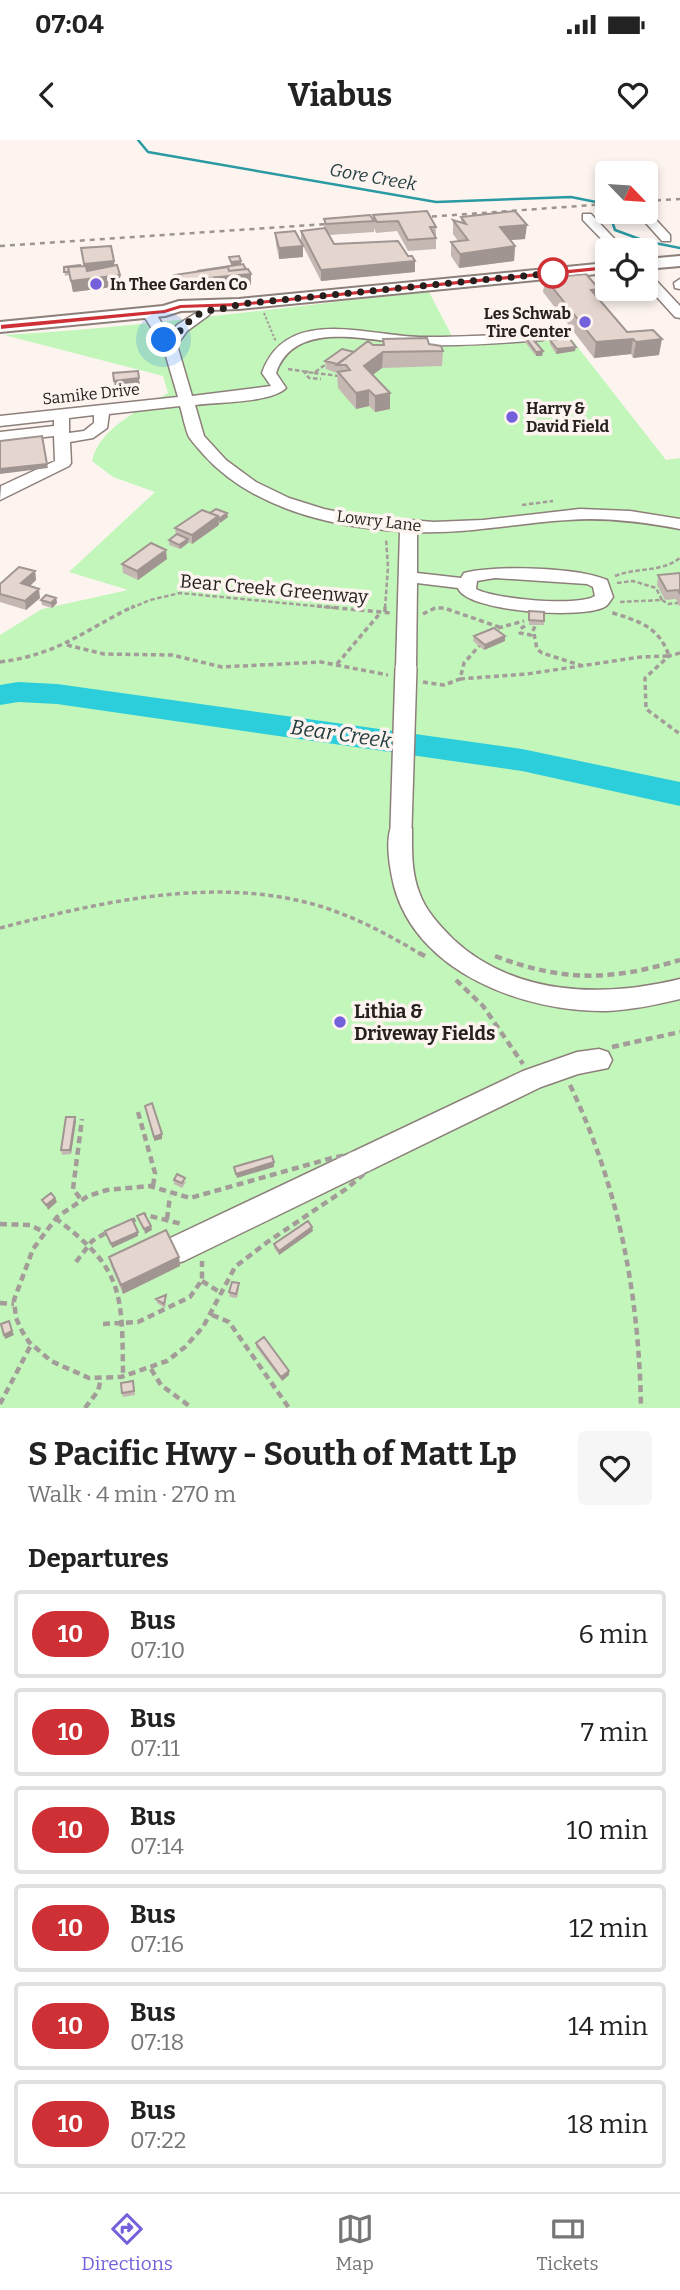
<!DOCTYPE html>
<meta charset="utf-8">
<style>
body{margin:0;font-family:Bitter,serif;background:#f6f6f6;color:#222;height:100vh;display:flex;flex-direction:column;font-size:26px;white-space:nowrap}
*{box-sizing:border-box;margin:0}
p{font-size:23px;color:#767676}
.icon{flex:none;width:38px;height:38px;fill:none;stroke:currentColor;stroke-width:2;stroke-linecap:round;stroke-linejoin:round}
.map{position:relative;height:1268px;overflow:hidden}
.details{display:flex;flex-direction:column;background:#fff;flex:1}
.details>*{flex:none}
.badge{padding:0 14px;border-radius:23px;font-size:24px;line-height:46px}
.needle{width:46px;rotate:115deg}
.fabs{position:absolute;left:595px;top:21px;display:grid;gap:14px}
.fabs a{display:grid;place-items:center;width:63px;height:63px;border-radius:7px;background:#fff;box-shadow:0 4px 10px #0003;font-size:35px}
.you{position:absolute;width:35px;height:35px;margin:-18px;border:5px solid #fff;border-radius:50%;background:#1a73e8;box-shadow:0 0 0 10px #1a73e833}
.map>.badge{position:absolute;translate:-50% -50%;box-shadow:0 0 0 4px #fff}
h2{padding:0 28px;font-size:26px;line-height:63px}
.round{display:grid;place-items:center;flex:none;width:74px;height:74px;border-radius:7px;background:#f6f6f6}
.summary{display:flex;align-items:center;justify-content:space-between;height:119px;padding:0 28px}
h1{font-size:33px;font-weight:700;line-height:52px}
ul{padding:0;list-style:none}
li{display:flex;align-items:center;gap:21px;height:88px;margin:0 14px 10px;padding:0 14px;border:4px solid #e0e0e0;border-radius:7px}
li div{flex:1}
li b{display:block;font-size:26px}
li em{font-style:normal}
li .badge{min-width:77px;font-weight:700;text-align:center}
.status{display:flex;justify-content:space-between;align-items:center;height:49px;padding:0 35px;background:#fff;direction:ltr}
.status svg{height:19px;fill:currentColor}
header{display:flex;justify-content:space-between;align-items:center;height:91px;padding:0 28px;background:#fff;font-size:32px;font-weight:700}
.tabs{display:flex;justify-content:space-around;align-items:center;height:98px;border-top:2px solid #e0e0e0;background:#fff;font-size:19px;color:#767676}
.tabs a{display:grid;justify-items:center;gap:4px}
.tabs .current{color:#7560db}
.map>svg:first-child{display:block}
</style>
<div class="status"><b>07:04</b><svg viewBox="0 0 49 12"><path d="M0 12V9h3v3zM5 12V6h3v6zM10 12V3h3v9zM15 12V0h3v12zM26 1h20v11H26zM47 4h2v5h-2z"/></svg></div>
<header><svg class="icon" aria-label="back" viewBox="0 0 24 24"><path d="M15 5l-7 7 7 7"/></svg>Viabus<svg class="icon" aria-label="heart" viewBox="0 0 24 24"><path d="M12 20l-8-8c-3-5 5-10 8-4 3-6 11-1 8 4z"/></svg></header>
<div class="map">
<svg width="680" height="1268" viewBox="0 0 680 1268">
<rect width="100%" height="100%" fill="#fdf4f0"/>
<path fill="#c2f6bb" d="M429,152L453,198L562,187L666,320L680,318V1268H0V495L42,469L128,450L69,432L155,352L113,337L92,321C99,288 141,269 168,253L163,236L4,195C146,187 287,166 429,152Z"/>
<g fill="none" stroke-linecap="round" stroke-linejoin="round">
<path stroke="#2a9aa2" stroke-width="2.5" d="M138,0L148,12L436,62L571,57L596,62L607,73
M611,78L615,90L645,101L680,108"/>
<path fill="#2ccedb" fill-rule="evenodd" d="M18,542L57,544L522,609L680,642V666L522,631L57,564L18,562L0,565V545Z"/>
<defs>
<path id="minor" d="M646,69L670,95V101H662L636,72H646Z
M583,74H591L625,110H612L583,80Z
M646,134L651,135L680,166V178L675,177L646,145Z
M680,139V149L675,148L674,143Z
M204,168L211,172L209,175L187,191L177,205L192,256L271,246L262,233C286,165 368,196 419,197C461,197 502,195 543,192L550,196L543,200C504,203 465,206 425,205C381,205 296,174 276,233L286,248C271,263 217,262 195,265L204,296L226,320L256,342L289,358L324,369L358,376L434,382L483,380L580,369L630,371L680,379V389C643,382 605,377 568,380C517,383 468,394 417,392V433L461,438L464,433C496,425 577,427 607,440L613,457C612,458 608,465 606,466C587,480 466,472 458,448L417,443L416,528L413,532H399L396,528L400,391C331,387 251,368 203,314C199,309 193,303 189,297C185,288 183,276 180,266L109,274L107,288L93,298L70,302L71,323L69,326L0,360L1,346L55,321L54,296L0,302V292L54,286V280L0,286V276L178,257L163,206L142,173L144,170H154L169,196L177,185ZM94,275V283L84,291L69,293V278ZM495,438L587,444L593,447L595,456C578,467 494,459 476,449L477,441Z
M401,680L409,683L412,688C412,709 411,731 419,752C425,770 439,785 453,799C514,856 603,858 680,839V859C655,865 631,870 606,871C524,872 417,833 394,746C390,729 384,698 393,683Z
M599,909L608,912L612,920L608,928L578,934L541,947L184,1121L174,1124L164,1121L160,1111L164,1101L523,931L577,912Z"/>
<path id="major" d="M680,116V126L646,129V119Z
M607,123V133L239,169L181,171L165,176L0,192V182L163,166L179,161L239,159Z"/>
</defs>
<use href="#minor" stroke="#8d7f79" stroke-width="3"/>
<use href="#major" stroke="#8d7f79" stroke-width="4"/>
<path stroke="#a49c99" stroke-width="2" stroke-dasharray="2.5 2" stroke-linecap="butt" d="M264,173L276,202"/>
<path stroke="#a49c99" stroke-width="2.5" stroke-dasharray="4.5 2.5" stroke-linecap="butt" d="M288,229L314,233L329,222
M308,231L305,233L309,238L321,239
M314,233L340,236
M522,365L553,361
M615,436C637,427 660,433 680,418
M617,443L633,441L656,448L662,460L618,462
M662,460L668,464L678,463
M131,468L150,460L180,453L335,468
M385,468L388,427L386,399"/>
<path stroke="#a49c99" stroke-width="3.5" stroke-dasharray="5 3.5" stroke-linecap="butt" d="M317,466L391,473
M385,472V466
M423,474L435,468H444L499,487
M525,486L520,489V493L531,495L536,484
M498,488L524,481
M534,494L537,509L542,513L583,526
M67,505L104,514L172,515L222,527L321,522L388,535
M680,513L669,516L645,538L646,569L680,594
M0,522C60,514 83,491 134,466
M337,524L381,472
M460,539L527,534L641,517L669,516C659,486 638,481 610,472
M423,542L444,545L460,539L464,523L480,505
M0,788C104,761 221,734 326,768C361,780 391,796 422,815"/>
<path stroke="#a49c99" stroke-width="4.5" stroke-dasharray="7 4.5" stroke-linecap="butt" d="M419,813L425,816
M495,816C564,842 610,841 680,820
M456,840L483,866L523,924
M612,907L680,892
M570,945C619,1048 639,1154 641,1268
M138,972L155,1033L153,1046
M399,1004L346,1049L266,1103L235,1127L203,1187L185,1207L167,1221L121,1237L89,1238L51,1221L29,1202L22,1191L16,1178L14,1160L33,1109L57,1077L88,1056L107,1050L150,1046L190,1058L332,1018Z
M80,1058L73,1049L82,979
M55,1078C124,1129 122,1153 123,1235
M167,1079L170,1056
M129,1082L146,1075L182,1084
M0,1084L30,1085L42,1091
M76,1122L92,1101L109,1091
M202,1141L221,1153
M0,1163L14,1164
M212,1175L229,1182L289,1268
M103,1184L138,1182L190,1157L202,1140V1121
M151,1229L161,1245L192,1268
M0,1264L31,1205
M85,1268L98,1251L101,1239"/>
<use href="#minor" fill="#fff" fill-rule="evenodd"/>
<use href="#major" fill="#fff" fill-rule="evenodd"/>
<path stroke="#9c9491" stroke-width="2.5" stroke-dasharray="5 5" stroke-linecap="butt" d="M646,61L680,59
M412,78L607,64
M0,106L342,83"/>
<defs>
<path id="minor-bridge" d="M401,688L406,528"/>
</defs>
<use href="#minor-bridge" stroke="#8d7f79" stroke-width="24" stroke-linecap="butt"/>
<use href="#minor-bridge" stroke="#fff" stroke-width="21"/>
</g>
<path fill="#c5b7b2" d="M373,75L436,87V109L408,111L397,91L376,93L374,88V92L329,95L334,104L415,132L321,141L301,102V91L324,88V79H373Z
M461,77L525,99L510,100L515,106L514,121L459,128L451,116V102L458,101L453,94V80L461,82Z
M275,93L303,106V117L279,119L276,104Z
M81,108L115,126L120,135L121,146L73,152L69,135L65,136L64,127L84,126Z
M229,117L241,121V124L251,134V145L177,152L175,146L174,135L231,125Z
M545,138L599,149L598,158L627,192L659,215L633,218L631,214L594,218L543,152Z
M525,197L543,211L542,216H536L525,202Z
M383,199L429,204L443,211L442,226L382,228L373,235L390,253V269L375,272L369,266L356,269L338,248L337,233L326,229L325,221L373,205H382Z
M550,200L575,211L556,214L550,204Z
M210,373L228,377L220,383H218L219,385L192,404L188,402V403L180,409L169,405V400L176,395L175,388Z
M167,419L138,440L123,433L122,424Z
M35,431L36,440L30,446L40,458L26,470L0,462V444Z
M680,433V466H679L676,459L665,460L657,445L658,435Z
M56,458L57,463L52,468L42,465L41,460Z
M529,471L544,481V485H529Z
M474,496L505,501L484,510L473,501Z
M76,981L71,1014L62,1015L61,1010Z
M174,1040L186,1042L182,1048L174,1044Z
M313,1091L279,1115L274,1108V1104Z
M109,1117H179L180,1126L123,1154L111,1126Z
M239,1148L237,1158L230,1157L229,1152Z
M156,1159H166L165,1168L157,1163Z
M256,1203L289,1231V1235L282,1241L256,1207Z
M134,1246L135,1255L123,1257L122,1253Z"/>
<path fill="#a09591" d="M527,85L525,99L499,101L500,87Z
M303,106V117L279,119V108Z
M515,106L514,121L459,128L460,114Z
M114,121L115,129L85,131L84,124Z
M241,121V125L231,126V122Z
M415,121V132L321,141V130Z
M251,134V145L177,152L176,141Z
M120,135L121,146L73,152L71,141Z
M599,149L597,164L591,150Z
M633,199L631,214L594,218L596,202Z
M662,199L659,215L633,218L636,202Z
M576,207L575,211L556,214L557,209Z
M543,211L542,216H536V212Z
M383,212L382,228L364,241V226Z
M139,238L140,246L115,249L114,241Z
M369,250V266L356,269V253Z
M390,253V269L375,272V256Z
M47,324L48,328L0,334V329Z
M227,373L228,377L220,383L219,379Z
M218,376L219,385L192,404V395Z
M188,399V403L180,409L179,405Z
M166,410L167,419L138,440L137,431Z
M35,431L36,440L23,452L21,443Z
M39,449L40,458L26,470L25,461Z
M56,458L57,463L52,468L51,463Z
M505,496V501L484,510L485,505Z
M75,977L76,981L71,1014L70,1010Z
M162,994V999L154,1001V997Z
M274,1022V1027L237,1038L236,1034Z
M55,1058L57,1062L48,1070L46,1065Z
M151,1086L152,1090L145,1094L144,1089Z
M312,1087L313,1091L279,1115V1111Z
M138,1092V1096L112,1108L111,1104Z
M179,1117L180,1126L123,1154L121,1145Z
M12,1191L14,1195L5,1199L4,1195Z
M289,1231V1235L282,1241L281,1237Z"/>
<path fill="#e5d5cf" stroke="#a09591" stroke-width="2" d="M427,71L436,87H430L436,98L408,100L398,81L377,82L373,75Z
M515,71L527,85L500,87L515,106L460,114L451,102L468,100L453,80L466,84L461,77Z
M370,75L374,81L326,84L324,79Z
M325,88L334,104L398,101L408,116H412L415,121L321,130L301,91Z
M295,91L303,106L279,108L275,93Z
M111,106L114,121L84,124L81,108Z
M239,116L241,121L231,122L229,117Z
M243,124L246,129L229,131L228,127L197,131Z
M81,125L68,127L69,132H64V127Z
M117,125L120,135L71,141L68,127L86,126L87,131Z
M228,127L229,131L248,129L251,134L176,141L174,135Z
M586,134L599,149L591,150L627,192L653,190L662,199L636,202L633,199L596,202L545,138Z
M525,197H531L543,211L536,212Z
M427,198L429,204L441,206L443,211L383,212L364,226L390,253L375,256L369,250L356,253L338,232L350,230L346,225H337L368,201L373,205H384L383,199Z
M569,198L576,207L557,209L550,200Z
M342,209L354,212L337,224L325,221Z
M138,231L139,238L114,241L113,233Z
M42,296L47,324L0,329V301Z
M216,369L227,373L219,379L218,376L210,373Z
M202,370L218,376L192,395L175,388Z
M177,394L188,399L179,405L169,400Z
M151,403L166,410L137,431L122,424Z
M19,427L35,431L21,443L39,449L25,461L0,454V444Z
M680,433V454L678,450L667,451L658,435Z
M46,455L56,458L51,463L41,460Z
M529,471L544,472V481L529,480Z
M494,488L505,496L485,505L474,496Z
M152,963L162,994L154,997L145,966Z
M66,977H75L70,1010H61Z
M272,1016L274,1022L236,1034L234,1027Z
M177,1034L185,1038L182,1043L174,1040Z
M51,1053L55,1058L46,1065L42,1060Z
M144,1073L151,1086L144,1089L137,1076Z
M132,1079L138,1092L111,1104L105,1091Z
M308,1081L312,1087L279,1111L274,1104Z
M166,1090L179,1117L121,1145L109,1117Z
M232,1142L239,1143L236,1154L229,1152Z
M166,1155L164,1164L156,1159Z
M9,1181L12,1191L4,1195L1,1184Z
M264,1197L289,1231L281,1237L256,1203Z
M133,1241L134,1251L122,1253L121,1243Z"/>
<path fill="#ce3036" stroke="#fff" stroke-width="2" d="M607,125L610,130L239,167L181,169L165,174L0,190V184L164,169L180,164L239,162Z"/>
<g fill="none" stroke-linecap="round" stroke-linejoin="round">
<path stroke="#26201e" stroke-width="7" stroke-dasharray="0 12.6" d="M164,200L170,205C178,192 189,178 204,172C215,168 227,170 239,164L553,133"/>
</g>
<circle fill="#fff" stroke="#ce3036" stroke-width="3.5" cx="553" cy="133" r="14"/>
<g fill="#7560db" stroke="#fdf4f0" stroke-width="2.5">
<circle cx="96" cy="144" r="7"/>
<circle cx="585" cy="182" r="7"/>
<circle cx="512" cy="277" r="7"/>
<circle cx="340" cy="882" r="7"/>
</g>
<g text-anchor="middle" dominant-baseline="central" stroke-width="7" stroke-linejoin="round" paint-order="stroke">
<g font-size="16" font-weight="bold" fill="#26201e" stroke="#fdf4f0" text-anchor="start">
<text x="110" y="144">In Thee Garden Co</text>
<text x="571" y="173" text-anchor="end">Les Schwab<tspan x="571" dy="18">Tire Center</tspan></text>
<text x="526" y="268">Harry &amp;<tspan x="526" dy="18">David Field</tspan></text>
</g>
<g font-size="16" fill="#26201e" stroke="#fdf4f0">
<text transform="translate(91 254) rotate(-6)">Samike Drive</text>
<text transform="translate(379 381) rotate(7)">Lowry Lane</text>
</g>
<g font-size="18" font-style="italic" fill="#253e41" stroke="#fdf4f0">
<text transform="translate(373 37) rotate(10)">Gore Creek</text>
</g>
<g font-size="19" fill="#26201e" stroke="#fdf4f0">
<text transform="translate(274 449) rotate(5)">Bear Creek Greenway</text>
</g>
<g font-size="19" font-weight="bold" fill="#26201e" stroke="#fdf4f0" text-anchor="start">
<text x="354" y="871">Lithia &amp;<tspan x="354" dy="22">Driveway Fields</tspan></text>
</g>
<g font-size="21" font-style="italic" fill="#253e41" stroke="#fdf4f0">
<text transform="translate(341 594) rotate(8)">Bear Creek</text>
</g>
</g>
</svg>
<div class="fabs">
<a><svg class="needle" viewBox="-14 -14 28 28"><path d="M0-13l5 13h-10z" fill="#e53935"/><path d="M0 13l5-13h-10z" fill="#767676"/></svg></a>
<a><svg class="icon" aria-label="locate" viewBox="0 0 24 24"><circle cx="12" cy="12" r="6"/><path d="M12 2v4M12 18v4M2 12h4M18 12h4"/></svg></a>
</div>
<div class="you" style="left:164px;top:200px"></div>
</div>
<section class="details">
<div class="summary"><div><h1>S Pacific Hwy - South of Matt Lp</h1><p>Walk · 4 min · 270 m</p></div><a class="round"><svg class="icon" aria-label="heart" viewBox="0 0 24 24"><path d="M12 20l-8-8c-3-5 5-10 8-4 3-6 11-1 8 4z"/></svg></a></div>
<h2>Departures</h2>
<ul>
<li><span class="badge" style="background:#ce3036;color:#fff">10</span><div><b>Bus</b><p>07:10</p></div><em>6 min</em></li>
<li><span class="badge" style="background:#ce3036;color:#fff">10</span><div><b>Bus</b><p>07:11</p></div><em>7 min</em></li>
<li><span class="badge" style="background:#ce3036;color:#fff">10</span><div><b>Bus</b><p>07:14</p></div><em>10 min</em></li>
<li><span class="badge" style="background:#ce3036;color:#fff">10</span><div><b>Bus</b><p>07:16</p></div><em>12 min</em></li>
<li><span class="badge" style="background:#ce3036;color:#fff">10</span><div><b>Bus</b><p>07:18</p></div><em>14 min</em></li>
<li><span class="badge" style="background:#ce3036;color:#fff">10</span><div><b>Bus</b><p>07:22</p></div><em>18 min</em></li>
</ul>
</section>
<nav class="tabs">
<a class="current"><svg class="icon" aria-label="directions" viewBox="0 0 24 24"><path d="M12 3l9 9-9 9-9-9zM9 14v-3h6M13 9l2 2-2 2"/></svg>Directions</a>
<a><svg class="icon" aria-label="map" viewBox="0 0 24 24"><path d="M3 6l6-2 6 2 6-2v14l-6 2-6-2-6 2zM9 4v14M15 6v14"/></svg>Map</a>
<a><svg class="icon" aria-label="tickets" viewBox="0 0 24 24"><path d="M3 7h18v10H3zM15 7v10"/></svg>Tickets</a>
</nav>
